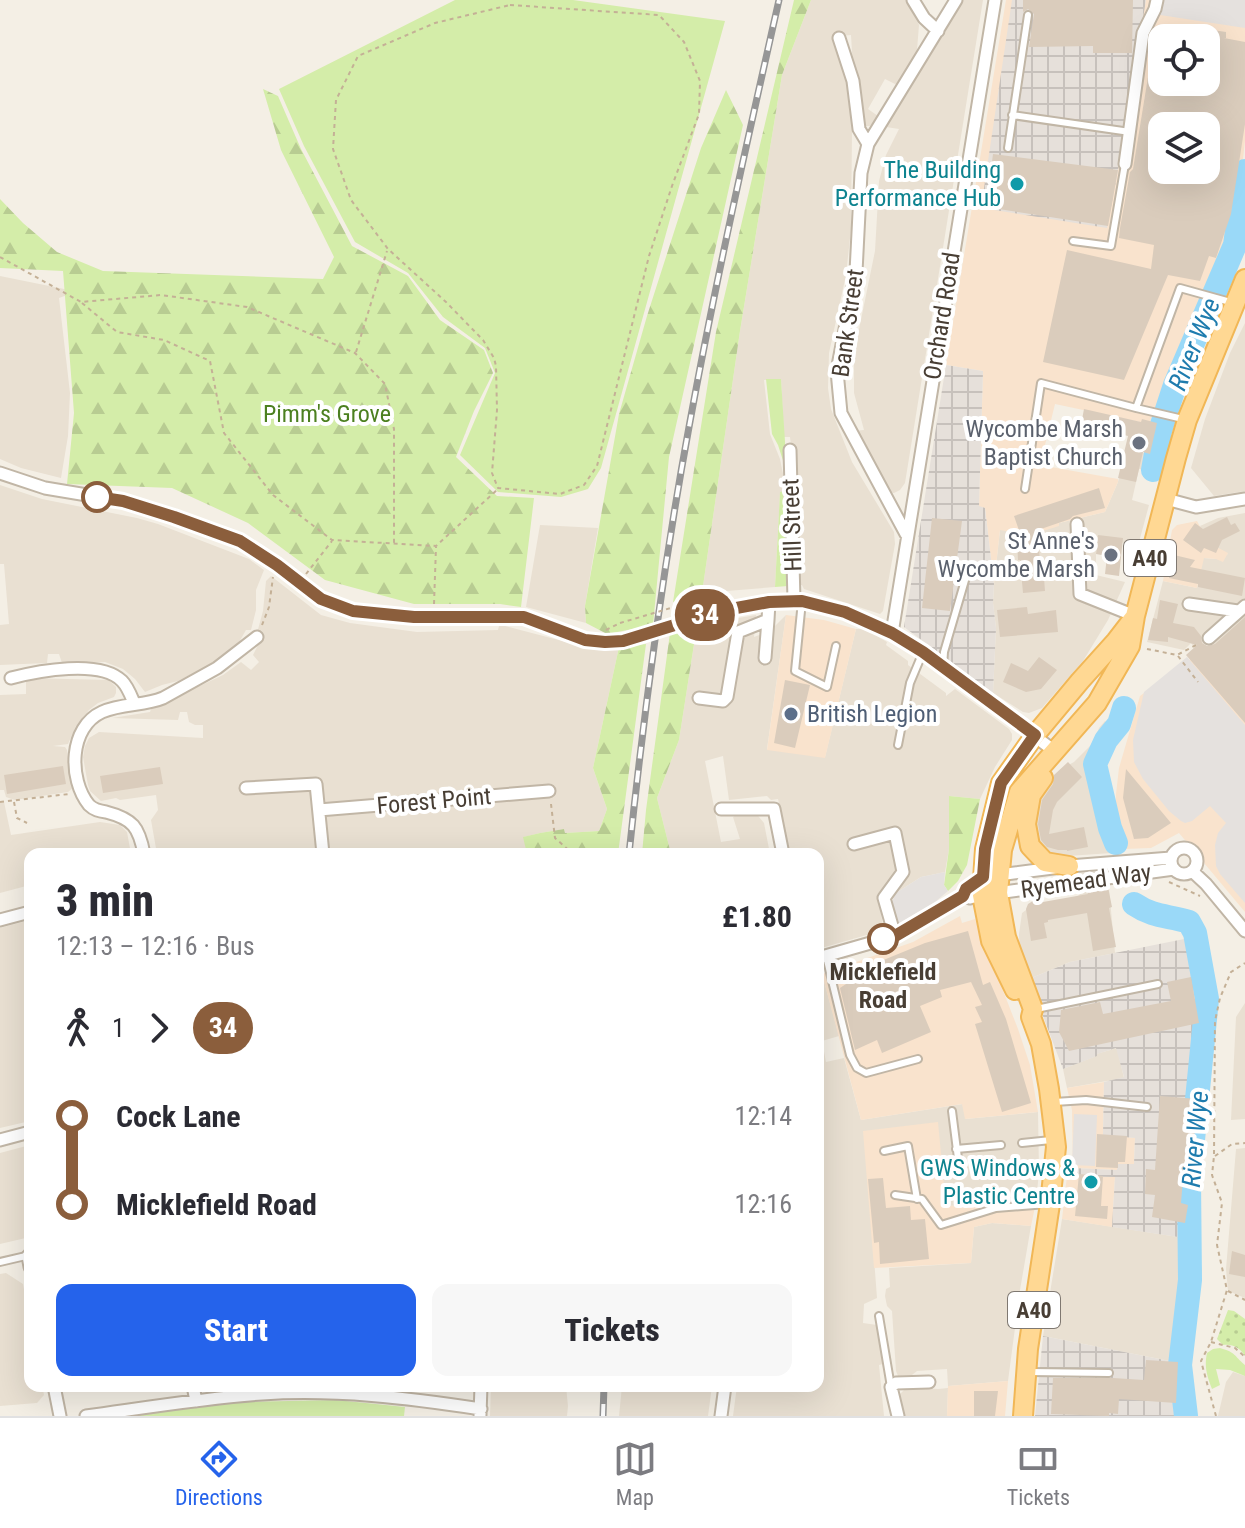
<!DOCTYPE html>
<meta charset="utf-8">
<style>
body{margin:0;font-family:"Roboto Condensed",sans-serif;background:#f7f7f7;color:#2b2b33;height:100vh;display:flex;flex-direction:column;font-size:30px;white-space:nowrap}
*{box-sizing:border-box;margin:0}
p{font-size:26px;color:#7c7c81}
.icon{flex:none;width:44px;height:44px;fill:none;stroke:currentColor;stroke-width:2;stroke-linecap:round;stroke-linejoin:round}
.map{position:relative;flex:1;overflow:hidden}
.drawer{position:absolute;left:24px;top:848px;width:800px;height:544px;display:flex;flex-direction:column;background:#fff;border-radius:16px;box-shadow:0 8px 32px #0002}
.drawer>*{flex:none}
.badge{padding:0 16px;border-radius:26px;font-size:28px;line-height:52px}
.tools{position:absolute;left:1148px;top:24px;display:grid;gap:16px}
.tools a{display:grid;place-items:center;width:72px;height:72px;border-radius:16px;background:#fff;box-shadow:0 8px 32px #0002;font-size:40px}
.map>.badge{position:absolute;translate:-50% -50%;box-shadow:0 0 0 4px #fff}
.legs{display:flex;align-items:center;gap:12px;height:88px;padding:0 32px;font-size:26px}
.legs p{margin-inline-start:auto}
.headline{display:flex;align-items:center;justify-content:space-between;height:136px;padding:0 32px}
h1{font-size:44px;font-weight:800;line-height:60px}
.button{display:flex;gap:16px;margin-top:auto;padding:16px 32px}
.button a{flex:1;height:92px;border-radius:16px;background:#2563eb;color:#fff;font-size:32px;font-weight:800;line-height:92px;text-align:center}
.button a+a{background:#f7f7f7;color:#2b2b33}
ul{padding:0 32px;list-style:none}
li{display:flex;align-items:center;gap:28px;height:88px;font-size:30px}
li i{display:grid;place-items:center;width:12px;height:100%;margin:0 10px;background:currentColor}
li i::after{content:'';width:20px;height:20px;margin:-10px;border:6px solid;border-radius:50%;background:#fff}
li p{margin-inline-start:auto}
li:first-child i{background:linear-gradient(#0000 50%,currentColor 0)}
li:last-child i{background:linear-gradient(currentColor 50%,#0000 0)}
.menu{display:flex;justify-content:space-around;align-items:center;height:112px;border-top:2px solid #e1e1e2;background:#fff;font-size:22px;color:#7c7c81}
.menu a{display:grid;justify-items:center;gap:4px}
.menu .active{color:#2563eb}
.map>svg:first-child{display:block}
</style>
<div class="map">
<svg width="1245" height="1416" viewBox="0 0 1245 1416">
<defs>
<pattern id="industrial-grid" width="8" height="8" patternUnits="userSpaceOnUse" patternTransform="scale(2)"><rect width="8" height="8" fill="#e6e0da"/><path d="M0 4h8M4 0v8" fill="none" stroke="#c7c1bc"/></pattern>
<pattern id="forest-firs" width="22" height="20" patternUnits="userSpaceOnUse" patternTransform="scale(2)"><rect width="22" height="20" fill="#d4eda9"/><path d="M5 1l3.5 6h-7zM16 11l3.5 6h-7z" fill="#b8cc92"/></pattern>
<pattern id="park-dots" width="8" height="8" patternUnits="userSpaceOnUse" patternTransform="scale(2)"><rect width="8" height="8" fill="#d4eda9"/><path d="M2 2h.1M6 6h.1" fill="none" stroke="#b8cc92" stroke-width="1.8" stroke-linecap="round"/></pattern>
</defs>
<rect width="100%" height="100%" fill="#f4efe5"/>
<path fill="#e9e0d2" d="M811,0H906L919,25L917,50L897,85L885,79L868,109L878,116L870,126H866L862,120L853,69L851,35L840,36L842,65L848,88L852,131L851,229L846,275L829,353L828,388L831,409L852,462L894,532L895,544L883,611L880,614L804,589L802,585H798L794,470L790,437H784L781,379L764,380L770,434L780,459L783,474V491L780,493L775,587L702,593L740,331L782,75Z
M960,0H983L905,483L900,490L894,493L888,492L852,431L864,430L854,393V354L875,251L879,181L886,155L899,129L886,127Z
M0,276L69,290L70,294L59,298L70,393L68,436L61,478L21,468L0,459Z
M1245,323V491L1214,496L1191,468L1205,419L1230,353Z
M1126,450L1149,454L1145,470L1139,469L1132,500L1149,505L1138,546L1096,537V575L1125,582L1108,620L1083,661L1042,708L1029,713L1023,712L993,693L996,628L993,603L994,584L1000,530L1059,523L1105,512L1118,482Z
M0,485L42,499L137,518L158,524L249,559L264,570L256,590V610L251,630H246L238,644L219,660L178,681L162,685L145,692L135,679L123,669L105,662L62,663L59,654H48L47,663L0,665V625L9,624L4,564H0Z
M1245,513V641L1211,669L1191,643L1184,650L1147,642L1163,581L1197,588L1203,558L1216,559L1228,554L1209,543L1200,526L1218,518Z
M540,525L598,528L585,606L586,623L526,607Z
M271,576L321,615L350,623L417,632L498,630L499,626H505L589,648L619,647L593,768L607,809L599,831L565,833L564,829L540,833L524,837L527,854H157L151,820L158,810L156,795L120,800L116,798L101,801L90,791L88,785L83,757L85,746L89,738L99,732L203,738V725H195L189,722L187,712H180L178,720L112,718L150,712L151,709L223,675L241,662L251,670L259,662L253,655L261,639L257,633L263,611L266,581Z
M756,615L754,637L770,631L786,615L767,749L825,757L856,629H865L887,642L886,645L908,661V665L946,693V696L955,689L1009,729L1012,734V740L995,767L980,799L949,796V849L945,872L921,877L896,893L894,898L879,903L884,930L818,949V854H790L778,799L771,800L767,796L729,800L723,756L705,761L721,842L740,839L733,817L738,814L754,811L764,823L770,854H671L657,798L679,740L697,625Z
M26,678L109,680L116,687V693L114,697L98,703L89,710L76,726L68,744L53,746L65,747L67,750L73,788L68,792L15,800L6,797L4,790H0V695L26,694Z
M1105,721L1108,723L1094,749L1089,761L1112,853L1053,857L1040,850L1033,829L1040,796L1061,769L1074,762L1093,743L1099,728Z
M4,802L11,835L100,822L120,825L127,832L131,854H30V885L0,893V803Z
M1109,889L1115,953L1070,962L1029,979L1020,958L1019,934L1022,913L1037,902L1044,905L1075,899L1083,891Z
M30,920V1121L0,1128V928Z
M822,974L839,1036L822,1041L826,1062L844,1058L861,1120L963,1104L966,1119L1038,1112L1039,1172L1036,1202L946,1206L865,1138L877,1298L864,1304L863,1323L877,1325L881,1329L883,1364L879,1365L884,1416H733L737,1386H818V975Z
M1245,1003V1119L1231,1120L1236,1017Z
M1117,1048L1124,1078L1067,1088L1063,1069L1096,1056V1054Z
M30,1145V1237L0,1244V1153Z
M1245,1148V1298L1228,1291L1226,1269L1236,1149Z
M1062,1219L1198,1240L1202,1272L1188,1333L1185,1364L1043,1336Z
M992,1223L1031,1226L1020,1290L1008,1381L948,1386L947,1369L917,1371L912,1375L898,1376L896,1371L892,1311L887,1306L885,1296L886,1289L890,1287L889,1268L971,1263L974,1227Z
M6,1273L23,1284L30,1322V1386H42L44,1395L37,1403L0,1406V1274Z
M1233,1372L1245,1376V1416H1218L1226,1382Z
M491,1386H566L568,1406L567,1416H490Z
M622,1386H712L708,1416H619Z
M910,1387L938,1389L948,1388L947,1416H904L899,1395L904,1390L910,1389Z"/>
<path fill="#f9e3cd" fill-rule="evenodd" d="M1006,0H1245V141L1237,210L1233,229L1210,290L1220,292L1215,307L1204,305L1160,407L1172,411L1168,428L1055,404L1045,445L1051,467L1118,479V482L1105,512L1059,523V526L1030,535L1000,530L994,584L985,508L979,507L983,371L946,365ZM1162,38H1206V82H1162ZM1162,126H1206V170H1162Z
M1197,521L1209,543L1228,553L1223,562L1216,559L1204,558L1197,588L1163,581L1172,530L1177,525Z
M786,615L824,620L856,629L825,758L767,750Z
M1245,641V912L1179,833L1151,848L1123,849L1115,820L1116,794L1119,768L1140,696L1199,653Z
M960,916L962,923L975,919L1018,1029L1030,1065L1038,1112L965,1119L962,1104L861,1120L822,974L913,942Z
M1104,1082L1103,1134L1135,1138L1134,1165L1117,1170L1073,1168L1072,1110L1067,1088Z
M938,1122L946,1206L1036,1202L1031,1226L992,1223L974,1227L971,1263L874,1268L863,1131Z
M1067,1176L1115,1177L1112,1227L1062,1219Z
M1008,1381L1005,1416H947L948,1386Z"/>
<path fill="url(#industrial-grid)" d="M1012,0H1146L1120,160L1107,228L981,208Z
M946,365L983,371L979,506L985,508L994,584L993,603L996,628L993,693L904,627Z
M1189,938L1201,1025L1200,1075L1192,1169L1193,1206L1197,1220L1198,1240L1112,1227L1115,1177L1072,1176L1073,1168L1117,1170L1118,1164H1134L1135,1138L1103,1135L1104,1082L1124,1077L1116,1048L1097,1054V1056L1063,1069L1029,979L1070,962Z
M1043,1336L1185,1364L1183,1389L1185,1416H1035Z"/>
<path fill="#d4eda9" d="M455,0H573L725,21L601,468L588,489L561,497L498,492L460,455L495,373L485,348L443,317L408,273L355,242L304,146L279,89Z
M766,379H781L787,473L778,445L772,434Z
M783,491L788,586L775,587L780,492Z
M1220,1348C1237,1353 1233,1355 1245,1365V1376L1230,1370L1216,1369L1220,1385L1212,1389C1207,1376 1204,1367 1207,1353L1213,1349Z
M336,1400L405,1407L404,1416H119L202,1403Z"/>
<path fill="url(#forest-firs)" d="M794,0H811L782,75L740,331L702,593L673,602L716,332Z
M263,89L278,96L301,149L352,246L408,276L440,320L484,350L493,373L474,411L456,457L497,496L534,498L521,607L500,604H414L325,580L248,523L172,488L67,484L74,413L63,271L0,268V199L23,223L57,252L103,271L323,279L334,257L281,150Z
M726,90L743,125L669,457L653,625L607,634L586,623L585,606L619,414L647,316L701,148Z
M697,625L679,740L657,798L671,854H642L646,810L670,633Z
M646,644L618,854H559L552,850L527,854L523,837L540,833L564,829L565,833L599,831L607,809L593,768L619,647Z
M949,796L980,799L967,865L958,881L948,891L944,885L949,849Z"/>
<path fill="url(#park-dots)" d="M1228,1310L1234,1311L1245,1319V1356C1239,1347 1233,1344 1223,1345L1217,1339Z"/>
<path fill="#e5e1de" d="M1163,0H1245V28L1160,15Z
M1187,657L1245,725V903L1220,874L1216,866L1215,845L1218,833L1226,823L1210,806L1192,821L1185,823L1181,821L1169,811L1143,779L1134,762L1133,740L1144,692Z
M945,872L944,885L948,891L935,902L896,925L891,904L896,893L921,877Z
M1074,1114L1097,1115L1095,1166L1072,1165Z"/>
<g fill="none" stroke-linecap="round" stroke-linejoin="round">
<path stroke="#9ad9f8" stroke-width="24" d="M1153,470L1160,431L1175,385L1235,245L1245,171
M1116,843L1110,828L1095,764L1106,740L1119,724L1124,708
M1134,904C1155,918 1167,915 1189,922L1195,933L1207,999L1189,1180L1190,1280L1180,1365L1186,1416"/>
</g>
<path fill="#daccbc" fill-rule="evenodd" d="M1023,0H1133L1132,53H1093V46L1029,47L1034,14L1028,9L1023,12Z
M1192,27L1226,32V38H1224L1245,42V124L1231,214L1216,258L1209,256L1200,281L1168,275L1124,380L1043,362L1067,250L1151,269L1154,245L1119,238L1120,228L1130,172L1133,169L1156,28L1185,32V38H1162V82H1206V38H1190ZM1162,126H1206V170H1162Z
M993,154L1118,170L1108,226L986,207Z
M1084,409L1141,422L1142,419L1157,423L1150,454L1143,452L1136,482L1118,478L1128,436L1081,425Z
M1099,488L1105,508L1073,516L1070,519L1038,530L1040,565H1043L1045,591L1023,593L1020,560H1018L1017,539H1022L1014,516Z
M1227,517L1231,525L1235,523L1240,531L1222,540L1216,553L1204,548L1201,553L1183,540L1195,523L1203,529Z
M932,518L962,521L950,611L922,608Z
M1098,535L1123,538L1119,576L1105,574L1107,556L1096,554Z
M1174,555L1195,560L1190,567L1245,578L1242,596L1198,587V584L1169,578Z
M1160,600L1178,604L1173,623L1194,627L1201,636L1202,643L1207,646L1215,644L1245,617V723L1186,655L1197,645L1168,637V642L1148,640L1153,618L1157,619Z
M1027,607L1028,614L1056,610L1058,632L1000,637L997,610Z
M1039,657L1057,670L1041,689L1026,692L1003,682L1011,663L1028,671Z
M785,680L810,685L795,748L774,743Z
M1068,762L1082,777L1057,802L1053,810L1049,834L1084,827L1088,847L1067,851V850H1058L1047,847L1041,840L1038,824L1042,800L1053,784L1054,775Z
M63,766L66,784L7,794L4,775Z
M160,767L163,784L103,793L100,776Z
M1126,769L1171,823L1148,838L1134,839L1123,798Z
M1108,887L1112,907L1109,908L1116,947L1093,951L1087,913L1048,920V922L1044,923L1047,938L1031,941L1026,909L1028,904L1041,896L1043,902L1088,894L1087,891Z
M968,931L983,985L990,982L1006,1019L1031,1103L1002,1112L975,1024L982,1022L975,1007L982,1005L971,982L940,990L942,997L920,1006L931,1032L882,1053L877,1040L855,1050L840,988L846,984L842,977L925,943Z
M1191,977L1199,1023L1069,1051L1059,1032L1061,1010L1100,1002L1103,1014L1171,1001L1167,982Z
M1160,1096L1197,1099L1192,1167H1184L1181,1203L1188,1205L1185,1223L1152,1217L1155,1195L1145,1194L1146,1169L1155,1170Z
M1097,1134L1127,1136L1125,1162H1118V1168L1096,1167Z
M1079,1174L1103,1176L1101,1206H1108L1107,1219L1075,1216Z
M883,1178L886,1208L910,1206L911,1220L925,1219L929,1259L880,1264L879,1242L874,1243L868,1179Z
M1232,1251L1245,1255V1277L1229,1274Z
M1146,1360L1178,1362L1176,1403L1119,1399L1118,1414L1109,1413V1416L1051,1414L1053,1378H1113L1144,1380Z
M974,1391H998L995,1416H974Z"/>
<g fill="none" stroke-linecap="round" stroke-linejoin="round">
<defs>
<path id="lane" d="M1012,115L1130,132
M1008,148L1028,15
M1073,241L1111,246L1125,164
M1183,419L1136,408L1180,288L1234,303
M1025,489L1041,383L1136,408
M802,601L795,671L827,687L836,646
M943,667L944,652L968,570
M898,745L910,683L923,652
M826,956L850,1055L857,1068L866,1073L918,1059
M1036,1009L1158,984
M1054,1102L1086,1100L1147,1107
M952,1111L960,1174
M1022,1143L1051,1140
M956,1149L1001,1145
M884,1151L908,1146L917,1199
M895,1195L922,1199L941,1225L996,1208L1047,1204
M0,1262L30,1255
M879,1316L891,1387
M1030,1372L1109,1373"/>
<path id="street" d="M913,0L924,18L938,31
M839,38L853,81L859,129L868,144
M1125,164L1143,33L1155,9L1157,0
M790,450L794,600
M0,473L45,488L123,501L174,517L240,541L277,565L321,599L353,611L414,617H524L585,640L605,642L623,641
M1166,499L1196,507L1245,499
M1077,524L1080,594L1135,616
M906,534L841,413L837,371L856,272L861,173L868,144L956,0
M1189,604L1238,611
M689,620L720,611L769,602L802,601L845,612L892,633L923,652L1057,753
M892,633L995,0
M1209,638L1245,606
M765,658L768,620
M11,678C38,671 100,659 122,681C128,687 131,696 134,703
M699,698L723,701L727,697L738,632L768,620L769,602
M246,788L316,784L323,854
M721,809H774L783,854
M319,810L549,791
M854,844L895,833L903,872L884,898L895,936
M1171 861a13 13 0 1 1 26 0a13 13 0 1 1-26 0Z
M144,854C139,827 133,819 106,812C99,811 94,810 89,805C68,779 69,727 102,712C122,703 144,706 163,698L217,668L257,637
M1192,871L1206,884L1245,931
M963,896L970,898L982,895L1174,869
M0,920L30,912
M818,958L895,936L963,896L966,889L983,877L1069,866L1171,858
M0,1140L30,1132
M28,1256L30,1267
M54,1386L60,1416
M193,1386L196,1401
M480,1415L481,1386
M86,1416C144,1408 203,1398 262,1394C335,1389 409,1398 481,1409
M721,1416L725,1386
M898,1416L891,1387L896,1383L929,1382"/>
<path id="primary" d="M1043,778L1031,795L1026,824L1030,846L1045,862L1069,866
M1015,990L991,941L982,895L985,849L1001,783L1035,735L1080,681L1116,641L1133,619
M1023,1416L1028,1349L1050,1204L1056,1147L1049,1089L1041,1044L1031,1017L1033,1009L1006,937L998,893L1002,850L1019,792L1097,703L1130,646L1135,616L1176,458L1187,420L1245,279"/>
</defs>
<use href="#lane" stroke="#c1b6a6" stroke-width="10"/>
<use href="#street" stroke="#c1b6a6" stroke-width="15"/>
<use href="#primary" stroke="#f1b756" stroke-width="22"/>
<path stroke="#c4b096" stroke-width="2" stroke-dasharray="4 4" stroke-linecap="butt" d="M510,5L659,15L684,42L700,81L699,114L672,186L649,256L597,466L584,485L560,494L498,488L492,473L497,410L496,366L494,358L483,340L446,302L388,249L351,200L333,149L336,100L358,56L435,23Z
M0,257L81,302L161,295L247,307L355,353L385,384L394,429V544
M82,303L117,332L164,340L210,361L224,433L273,495L332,540L436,546L498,489
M356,352L387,251
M306,574L332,541
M434,604L436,547
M681,605L701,603
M262,625L269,607L273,577
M606,630L620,623
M1147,649L1177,655L1198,644
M1178,656L1198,682
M0,802L69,794
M14,802L17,818L27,823
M551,804L555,838L573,854
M1169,882L1200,896
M1215,1156L1232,1144L1245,1143
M1228,1291L1245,1300
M1211,1342L1235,1348L1245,1357
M1216,1416L1201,1361L1211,1342L1227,1290L1217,1245L1222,1203L1212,1175L1214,1156L1215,1021L1220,998L1231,972L1245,963"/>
<use href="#lane" stroke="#fff" stroke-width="6"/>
<use href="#street" stroke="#fff" stroke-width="11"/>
<use href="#primary" stroke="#ffd893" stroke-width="18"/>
<defs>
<path id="rail" d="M629,854C644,711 663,569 689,427C715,284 747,142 779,0
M603,1416L604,1386"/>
</defs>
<use href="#rail" stroke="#969696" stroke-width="7"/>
<use href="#rail" stroke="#fff" stroke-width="4" stroke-dasharray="12" stroke-linecap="butt"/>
<defs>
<path id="street-bridge" d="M623,641L689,620"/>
</defs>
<use href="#street-bridge" stroke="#c1b6a6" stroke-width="15" stroke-linecap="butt"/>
<path stroke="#c4b096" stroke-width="2" stroke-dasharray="4 4" stroke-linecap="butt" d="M620,623L681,605"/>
<use href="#street-bridge" stroke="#fff" stroke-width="11"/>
</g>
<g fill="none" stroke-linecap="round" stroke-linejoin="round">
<defs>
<path id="line-1" d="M97,497L123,501L174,517L240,541L277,565L321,599L353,611L414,617H524L585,640L605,642L623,641L720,611L769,602L802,601L845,612L892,633L923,652L1035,735L1001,783L985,849L983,877L966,889L963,896L895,936L883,939"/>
</defs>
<use href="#line-1" stroke="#fff" stroke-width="18"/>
<use href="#line-1" stroke="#8b5e3c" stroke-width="12"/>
</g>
<g fill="#0f9aa8" stroke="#fff" stroke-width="3">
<circle cx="1017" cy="184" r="8"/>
<circle cx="1091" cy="1182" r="8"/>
</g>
<g fill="#6b7280" stroke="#fff" stroke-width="3">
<circle cx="1139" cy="443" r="8"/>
<circle cx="1111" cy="555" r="8"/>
</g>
<g fill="#fff" stroke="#8b5e3c" stroke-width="4">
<circle cx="97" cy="497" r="14"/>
<circle cx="883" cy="939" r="14"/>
</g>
<circle fill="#5c6f8a" stroke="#fff" stroke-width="3" cx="791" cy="714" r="8"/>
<g text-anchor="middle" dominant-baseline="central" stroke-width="8" stroke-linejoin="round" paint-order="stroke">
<g fill="#fff" stroke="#7f7871" stroke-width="2">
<rect x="1124" y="540" width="52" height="36" rx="6"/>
<rect x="1008" y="1292" width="52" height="36" rx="6"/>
</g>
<g font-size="22" font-weight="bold" fill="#483e34">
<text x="1150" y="558">A40</text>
<text x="1034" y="1310">A40</text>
</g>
<g font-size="24" fill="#0d838f" stroke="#fff" text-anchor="end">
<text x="1001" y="170">The Building<tspan x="1001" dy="28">Performance Hub</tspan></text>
<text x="1075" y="1168">GWS Windows &amp;<tspan x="1075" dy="28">Plastic Centre</tspan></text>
</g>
<g font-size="24" fill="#483e34" stroke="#fff">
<text transform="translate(942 316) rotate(-81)">Orchard Road</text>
<text transform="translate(848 323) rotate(-82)">Bank Street</text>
<text transform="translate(792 525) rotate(-92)">Hill Street</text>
<text transform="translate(434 801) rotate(-5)">Forest Point</text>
<text transform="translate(1086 881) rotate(-8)">Ryemead Way</text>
</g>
<g font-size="24" fill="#4c8020" stroke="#fff">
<text x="327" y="414">Pimm's Grove</text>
</g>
<g font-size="24" fill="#5b616d" stroke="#fff" text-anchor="end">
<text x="1123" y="429">Wycombe Marsh<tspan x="1123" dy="28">Baptist Church</tspan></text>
<text x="1095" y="541">St Anne's<tspan x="1095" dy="28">Wycombe Marsh</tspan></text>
</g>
<g font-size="24" fill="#4e5e75" stroke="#fff" text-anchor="start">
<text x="807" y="714">British Legion</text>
</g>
<g font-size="24" font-weight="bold" fill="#483e34" stroke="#fff">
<text x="883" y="972">Micklefield<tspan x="883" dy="28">Road</tspan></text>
</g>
<g font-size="26" font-style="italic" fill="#1f7cae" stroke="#fff">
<text transform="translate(1194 344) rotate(-68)">River Wye</text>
<text transform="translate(1195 1139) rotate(-85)">River Wye</text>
</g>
</g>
</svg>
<div class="tools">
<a><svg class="icon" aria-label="locate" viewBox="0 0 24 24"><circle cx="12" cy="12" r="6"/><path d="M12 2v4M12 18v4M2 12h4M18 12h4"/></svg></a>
<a><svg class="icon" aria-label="layers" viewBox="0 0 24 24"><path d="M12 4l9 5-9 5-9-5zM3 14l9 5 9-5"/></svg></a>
</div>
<b class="badge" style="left:705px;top:615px;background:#8b5e3c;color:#fff">34</b>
<section class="drawer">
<div class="headline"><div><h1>3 min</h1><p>12:13 – 12:16 · Bus</p></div><b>£1.80</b></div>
<div class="legs"><svg class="icon" aria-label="walk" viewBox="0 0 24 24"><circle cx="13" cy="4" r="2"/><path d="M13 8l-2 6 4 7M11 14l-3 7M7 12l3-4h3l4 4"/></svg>1<svg class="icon" aria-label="forward" viewBox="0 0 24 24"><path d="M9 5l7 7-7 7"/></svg><b class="badge" style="background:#8b5e3c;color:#fff">34</b></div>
<ul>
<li><i style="color:#8b5e3c"></i><b>Cock Lane</b><p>12:14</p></li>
<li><i style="color:#8b5e3c"></i><b>Micklefield Road</b><p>12:16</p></li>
</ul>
<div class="button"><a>Start</a><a>Tickets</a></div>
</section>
</div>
<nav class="menu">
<a class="active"><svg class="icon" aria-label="directions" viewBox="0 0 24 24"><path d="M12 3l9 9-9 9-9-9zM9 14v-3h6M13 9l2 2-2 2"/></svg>Directions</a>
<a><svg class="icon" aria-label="map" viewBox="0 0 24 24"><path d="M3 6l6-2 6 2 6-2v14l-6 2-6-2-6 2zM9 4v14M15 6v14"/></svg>Map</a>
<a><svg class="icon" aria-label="tickets" viewBox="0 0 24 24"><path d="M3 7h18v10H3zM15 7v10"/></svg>Tickets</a>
</nav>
